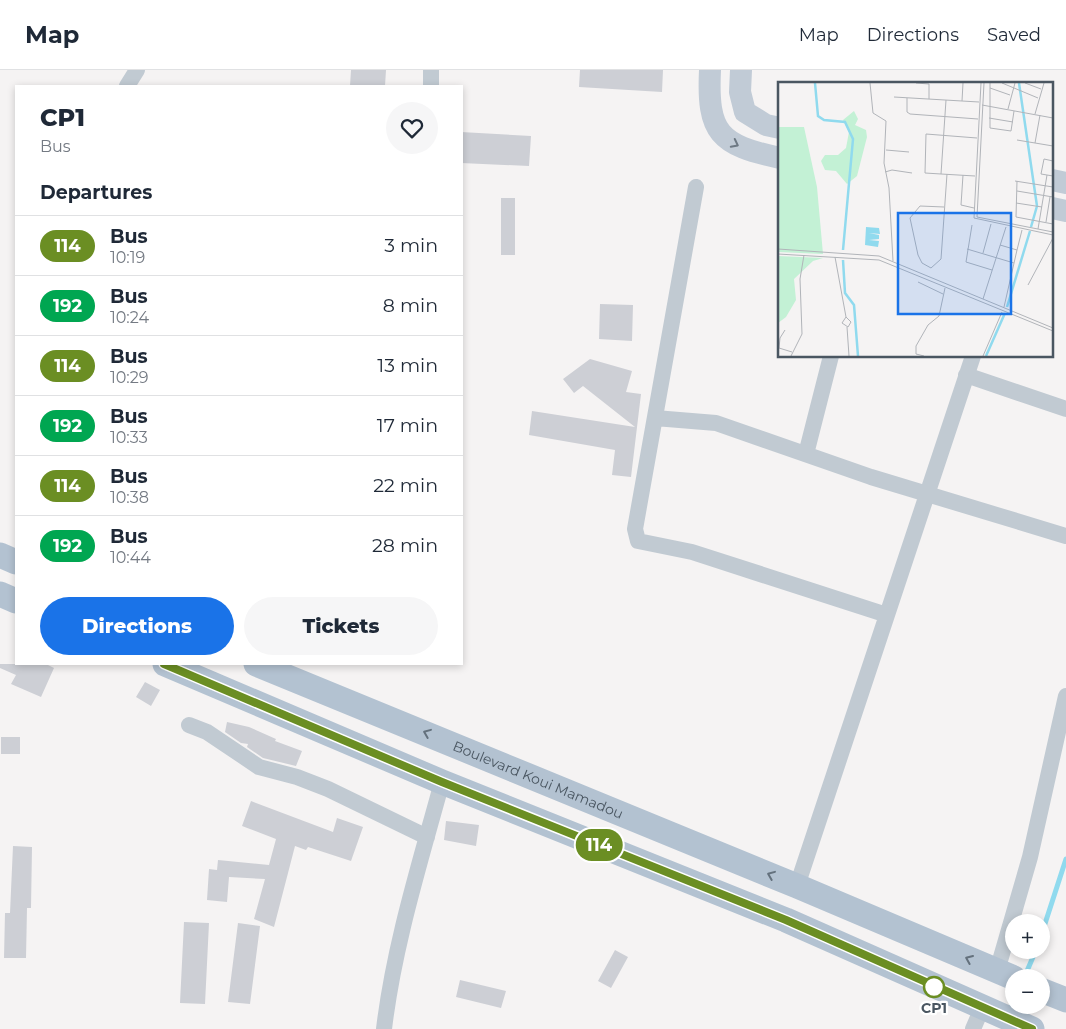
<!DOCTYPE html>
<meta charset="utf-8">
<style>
body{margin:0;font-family:Montserrat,sans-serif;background:#f6f6f7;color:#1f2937;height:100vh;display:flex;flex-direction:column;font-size:19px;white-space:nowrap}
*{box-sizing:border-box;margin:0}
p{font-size:16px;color:#747a83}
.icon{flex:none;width:28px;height:28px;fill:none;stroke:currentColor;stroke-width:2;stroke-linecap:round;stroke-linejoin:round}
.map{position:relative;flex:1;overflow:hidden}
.drawer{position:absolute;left:15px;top:15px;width:448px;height:580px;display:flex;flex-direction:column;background:#fff;border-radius:0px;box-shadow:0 2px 8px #0003}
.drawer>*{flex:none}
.badge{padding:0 10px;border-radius:16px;font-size:18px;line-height:32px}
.tools{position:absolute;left:1005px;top:844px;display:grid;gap:10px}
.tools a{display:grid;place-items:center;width:45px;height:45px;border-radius:50%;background:#fff;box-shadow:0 2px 8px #0003;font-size:25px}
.map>.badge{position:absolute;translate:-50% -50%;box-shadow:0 0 0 2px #fff}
h2{padding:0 25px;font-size:19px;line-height:45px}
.round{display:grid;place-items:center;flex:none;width:52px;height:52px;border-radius:26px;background:#f6f6f7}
.overview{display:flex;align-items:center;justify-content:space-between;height:85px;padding:0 25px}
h1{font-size:24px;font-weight:800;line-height:38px}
.button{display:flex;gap:10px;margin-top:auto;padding:10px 25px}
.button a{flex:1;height:58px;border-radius:30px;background:#1a73e8;color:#fff;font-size:20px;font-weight:800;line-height:58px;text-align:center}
.button a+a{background:#f6f6f7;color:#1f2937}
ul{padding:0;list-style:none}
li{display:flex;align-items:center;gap:15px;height:60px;padding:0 25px;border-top:1px solid #e0e1e3}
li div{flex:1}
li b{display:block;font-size:19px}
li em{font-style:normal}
li .badge{min-width:55px;font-weight:700;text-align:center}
header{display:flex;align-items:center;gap:30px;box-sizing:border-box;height:70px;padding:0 25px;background:#fff;border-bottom:1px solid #e0e1e3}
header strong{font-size:24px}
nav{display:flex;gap:28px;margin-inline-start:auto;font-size:18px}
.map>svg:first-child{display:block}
</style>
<header>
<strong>Map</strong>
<nav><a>Map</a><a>Directions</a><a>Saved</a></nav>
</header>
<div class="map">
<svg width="1066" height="959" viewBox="0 0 1066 959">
<rect width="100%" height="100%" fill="#f5f3f3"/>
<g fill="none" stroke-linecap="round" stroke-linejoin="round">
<path stroke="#90daee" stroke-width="5" d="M1041,866L1066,789
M1024,908L1036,880
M1009,942L1014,931"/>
</g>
<path fill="#cdcfd5" d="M351,0H386L385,16H350Z
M580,0H663L662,22L579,17Z
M461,62L531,66L529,96L461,93Z
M501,128H515V185H501Z
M600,234L633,235L632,271L599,269Z
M590,289L632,301L626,322L641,324L631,407L612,405L615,380L529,365L532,341L635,357L583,316L574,323L563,309Z
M0,594H46L54,598L41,627L11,614L16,605L0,598Z
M145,612L160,620L151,636L136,627Z
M227,652L249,657L276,669L275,671L302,681L296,696L263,688L247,677L248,674L241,673L225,662Z
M1,667H20V684H1Z
M251,731L333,762L337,748L363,757L351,791L308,777L306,780L295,776L274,857L254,849L265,809L229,807L227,832L207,830L209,799L217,800L218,790L269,795L276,769L242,756Z
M446,751L479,755L476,776L444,770Z
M13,776L32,777L31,838H27L26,888H4L5,843H10Z
M184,852L209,853L205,934L180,933Z
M238,853L260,856L250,934L228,932Z
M615,880L628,887L611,918L598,911Z
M460,910L506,921L501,938L456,927Z"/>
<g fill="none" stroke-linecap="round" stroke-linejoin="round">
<path stroke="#c1cad2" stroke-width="16" d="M431,0V16
M127,16L137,0
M696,117L635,459L638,471L692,482L887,545
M966,305L1066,339
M655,348L716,353L871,407L1066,466
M806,384L831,286
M189,655L207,662L259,697L297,707L328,719L427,767
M797,816L973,286
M997,901L1030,787L1066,626
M384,959C394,875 420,793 442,712
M973,959L982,938"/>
<path stroke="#c1cbd6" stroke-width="22" d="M710,0C707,63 719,75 780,88
M741,0L740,22L745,42L766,55L780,58
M1052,110L1066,113
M1052,138L1066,141"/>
<g stroke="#b3c2d1" stroke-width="25">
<path d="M0,485L16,492"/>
<path d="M0,524L16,531"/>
<path d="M165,594L442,712L786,850L1032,959"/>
<path id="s1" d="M256,594L797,816L1014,908"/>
<path d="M1041,920L1066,930"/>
</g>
</g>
<defs><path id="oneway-chevron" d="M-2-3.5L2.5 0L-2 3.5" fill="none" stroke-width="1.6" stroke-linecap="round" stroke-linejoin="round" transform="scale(1.25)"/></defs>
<use stroke="#6e7984" href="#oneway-chevron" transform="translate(735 74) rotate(27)"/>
<g stroke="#64717d">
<use href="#oneway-chevron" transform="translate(427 663) rotate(-158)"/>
<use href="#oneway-chevron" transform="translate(771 805) rotate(-158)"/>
<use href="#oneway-chevron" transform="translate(969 889) rotate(-157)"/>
</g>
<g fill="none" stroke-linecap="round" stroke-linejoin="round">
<defs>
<path id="line" d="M164,594L442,712L786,850L1032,959"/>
</defs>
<use href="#line" stroke="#fff" stroke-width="11"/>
<use href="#line" stroke="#6b8e23" stroke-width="8"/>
</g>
<circle fill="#fff" stroke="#6b8e23" stroke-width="2.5" cx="934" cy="917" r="10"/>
<g text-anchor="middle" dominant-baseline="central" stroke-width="4.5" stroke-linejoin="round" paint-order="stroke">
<g font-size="14" fill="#4a5661" stroke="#fff">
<text stroke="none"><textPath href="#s1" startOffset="305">Boulevard Koui Mamadou</textPath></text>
</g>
<g font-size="14" font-weight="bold" fill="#4a5661" stroke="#fff">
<text x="934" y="938">CP1</text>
</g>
</g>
<g transform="translate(778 12)">
<rect width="275" height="275" fill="#f5f3f3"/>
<path d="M76,29L80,37L77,43L88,48L89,55L79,94L69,102L58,89L47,88L43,79L47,73H60L68,66L71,50L65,38ZM0,45H26L39,105L45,172L0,170ZM0,174L45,176L35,179L16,197L18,218L8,235L0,241Z" fill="#c3f1d5"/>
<path d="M88,145L101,146L102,152L91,151L101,153V157L91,158L101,159L100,165L87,163Z" fill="#90daee"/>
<path fill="none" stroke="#90daee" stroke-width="2.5" d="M37,1L40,34L46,38L67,40L75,57L65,168M241,1L259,124L253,145M65,178L67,211L76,223L80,274M229,225L252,149M208,274L227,231"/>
<path fill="none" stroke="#b1b4b9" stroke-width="1" d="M92,1L95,31L108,39L106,81L111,106L115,179M138,1L151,2V17M203,1L196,136L275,153M206,1L199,135L275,150M212,1V46L233,49L236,29M224,1L260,16M247,1L263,7M212,6L232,13M116,15L201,20M129,16V30L132,32L200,37M168,18L163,92L197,94M184,19L185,1M204,23L275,36M230,27L237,1M257,32L266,1M262,33L257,61L275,64M211,36L235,40M239,58L257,61M108,68L131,70M275,79L266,77L263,92L275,94M107,90L114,88L134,91M163,92L147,91L148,52L199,56M185,93L183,123L196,126M237,99L275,105M239,99L238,135L275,142M239,109L275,115M238,121L264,125M166,125L142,124L132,136L140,173L144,181L153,186L163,177L169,92M268,140L272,115M194,143L188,180L214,188M260,147L269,93M222,163L239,168L226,225M0,167L101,174L275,246M189,167L236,181M239,168L244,148M205,171L213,142M0,172L101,178L275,249M57,175L68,235L73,240L70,245L64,241L68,235M140,200L165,212M250,203L275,156M205,217L228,145M69,245L71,274M7,248L2,256L1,266L14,270M13,274L24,252L22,197L26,173M146,274L138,272V264L150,243L161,234L167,206M205,274L224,230"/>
<path fill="#1a73e8" fill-opacity="0.15" stroke="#1a73e8" stroke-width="2.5" d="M120,131H233V232H120Z"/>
<rect width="275" height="275" fill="none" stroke="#4a5661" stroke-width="2.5"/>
</g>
</svg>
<div class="tools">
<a>+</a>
<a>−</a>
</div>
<b class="badge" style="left:599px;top:775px;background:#6b8e23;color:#fff">114</b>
<section class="drawer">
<div class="overview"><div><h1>CP1</h1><p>Bus</p></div><a class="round"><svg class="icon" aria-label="heart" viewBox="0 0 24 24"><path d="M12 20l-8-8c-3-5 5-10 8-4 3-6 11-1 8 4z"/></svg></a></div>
<h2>Departures</h2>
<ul>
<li><span class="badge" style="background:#6b8e23;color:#fff">114</span><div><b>Bus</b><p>10:19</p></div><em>3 min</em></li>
<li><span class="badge" style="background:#00a651;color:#fff">192</span><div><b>Bus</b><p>10:24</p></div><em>8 min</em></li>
<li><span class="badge" style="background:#6b8e23;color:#fff">114</span><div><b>Bus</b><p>10:29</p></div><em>13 min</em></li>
<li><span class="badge" style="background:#00a651;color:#fff">192</span><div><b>Bus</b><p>10:33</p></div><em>17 min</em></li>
<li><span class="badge" style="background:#6b8e23;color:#fff">114</span><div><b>Bus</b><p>10:38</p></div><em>22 min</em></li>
<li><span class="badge" style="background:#00a651;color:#fff">192</span><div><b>Bus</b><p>10:44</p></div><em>28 min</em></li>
</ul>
<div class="button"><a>Directions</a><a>Tickets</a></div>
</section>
</div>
